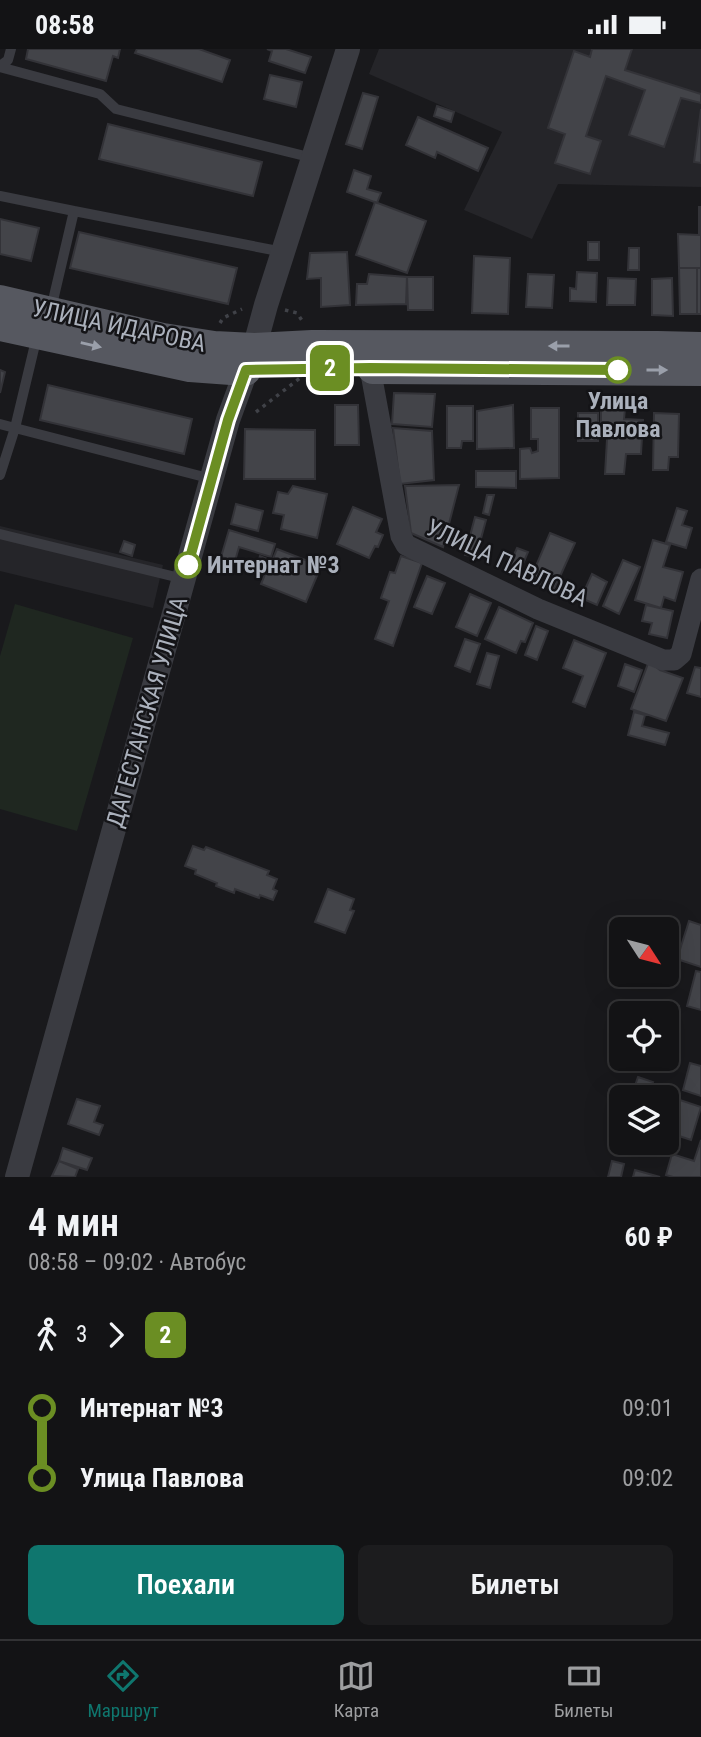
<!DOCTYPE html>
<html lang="ru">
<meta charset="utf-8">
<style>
body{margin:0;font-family:"Roboto Condensed",sans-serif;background:#1c1c1e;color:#f1f3f6;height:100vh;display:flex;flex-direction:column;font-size:26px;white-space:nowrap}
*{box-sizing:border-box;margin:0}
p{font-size:23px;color:#9d9ea0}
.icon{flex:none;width:38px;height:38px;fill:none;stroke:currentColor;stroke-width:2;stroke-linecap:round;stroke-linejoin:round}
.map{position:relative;height:1128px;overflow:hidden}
.drawer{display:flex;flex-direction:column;background:#131315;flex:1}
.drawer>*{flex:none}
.badge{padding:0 14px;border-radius:10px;font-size:24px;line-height:46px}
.needle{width:46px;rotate:126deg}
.fabs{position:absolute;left:609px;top:868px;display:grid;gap:14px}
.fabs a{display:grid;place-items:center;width:70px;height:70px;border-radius:10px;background:#131315;box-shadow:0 7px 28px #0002,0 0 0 2px #323234;font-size:35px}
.map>.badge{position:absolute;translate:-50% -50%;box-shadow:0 0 0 4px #fff}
.legs{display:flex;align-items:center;gap:10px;height:77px;padding:0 28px;font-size:23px}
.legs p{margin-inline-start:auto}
.overview{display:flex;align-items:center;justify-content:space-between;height:119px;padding:0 28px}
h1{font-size:38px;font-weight:600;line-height:52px}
.action{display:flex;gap:14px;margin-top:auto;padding:14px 28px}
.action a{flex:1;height:80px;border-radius:10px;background:#0f766e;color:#fff;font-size:28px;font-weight:600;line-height:80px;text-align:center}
.action a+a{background:#1c1c1e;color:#f1f3f6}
ul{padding:0 28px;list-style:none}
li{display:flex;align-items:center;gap:24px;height:70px;font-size:26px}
li i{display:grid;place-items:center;width:10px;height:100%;margin:0 9px;background:currentColor}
li i::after{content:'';width:18px;height:18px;margin:-9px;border:5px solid;border-radius:50%;background:#131315}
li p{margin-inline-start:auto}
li:first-child i{background:linear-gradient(#0000 50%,currentColor 0)}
li:last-child i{background:linear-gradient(currentColor 50%,#0000 0)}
.status{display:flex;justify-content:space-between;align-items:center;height:49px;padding:0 35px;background:#131315;direction:ltr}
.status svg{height:19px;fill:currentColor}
.tabs{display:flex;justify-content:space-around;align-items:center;height:98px;border-top:2px solid #323234;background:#131315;font-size:19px;color:#9d9ea0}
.tabs a{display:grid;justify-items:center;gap:4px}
.tabs .on{color:#0f766e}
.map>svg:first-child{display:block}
</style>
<div class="status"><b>08:58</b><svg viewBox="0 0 49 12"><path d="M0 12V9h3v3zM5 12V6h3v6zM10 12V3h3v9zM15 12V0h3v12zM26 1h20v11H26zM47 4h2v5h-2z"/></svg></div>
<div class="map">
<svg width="701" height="1128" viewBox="0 0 701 1128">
<rect width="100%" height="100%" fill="#19191c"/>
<path fill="#252529" d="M379,0H701V138L558,135L532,190L464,161L502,83L369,25Z
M0,477L163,516L153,559L0,522Z"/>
<path fill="#1f2720" d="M15,555L133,589L77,782L0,760V607Z"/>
<path fill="#434449" stroke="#333338" stroke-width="2" d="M28,0H120L118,9L113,7L106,32L26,10Z
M137,0H199L230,11L222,33L135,4Z
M267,0H286L311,8L305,24L269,12L272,2Z
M592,0H632L625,21L701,45V54L681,49L664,98L629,86L645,41L606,27L586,87L601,92L590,125L555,114L565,85L548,79L574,2L590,8Z
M270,26L302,33L296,58L264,50Z
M363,44L378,48L362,100L346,95Z
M437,57L454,63L451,73L434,67Z
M701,60V114L694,113Z
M418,68L488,99L478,122L437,103L435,109L406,96Z
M108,75L262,113L253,147L99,110Z
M354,121L371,127L367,140L381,144L377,154L347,143Z
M375,153L426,172L407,224L356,206Z
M699,158H701V219H679L678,185L699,186Z
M0,170L39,179L31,212L0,205Z
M79,183L237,219L228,255L70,219Z
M588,193H599V211H588Z
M629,199H639V221H628Z
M347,203L350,256L321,258V229L307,230L310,204Z
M474,207L510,209L508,265L472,264Z
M679,219H697V265H680Z
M697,219H701V265H697Z
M577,223L597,224L596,253L570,252V239L576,240Z
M369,225L407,228L406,255L356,256L357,235H367Z
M528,225L554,226L552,259L526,258Z
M407,228H433V261H408Z
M608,229L636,230L635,256H607Z
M672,229L673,267L652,266V230Z
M0,321L5,323L0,344Z
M48,336L192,370L184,405L40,371Z
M394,344L435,345L432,378L392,375Z
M335,356H358L359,396H335Z
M513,356L514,399L477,400V362Z
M447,357H473V392H462L461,399H447Z
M531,359H559V429L520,430V400L530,399L532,404L538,402V390H531Z
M601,359L625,360L624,370L643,371L641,405H626L624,425H605L608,373H601Z
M578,364H598V392H578Z
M654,364L679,365L678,408H669L668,421H653Z
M393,379L432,382L434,431L400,435Z
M245,380L315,381V430H244Z
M476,422H516V439L476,438Z
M459,436L443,498L411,484L405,437Z
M293,437L327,445L317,489L281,480L284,466L273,464L278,443L288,445Z
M487,446H494L489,466L483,464Z
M236,455L263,462L258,482L231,475Z
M353,458L382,470L376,483L383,486L378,498L375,497L369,509L337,495Z
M677,459L687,462L682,476L692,479L686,499L666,493Z
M475,468L486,471L476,508L465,506Z
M229,481L275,495L271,508L239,498L235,512L221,508Z
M550,484L575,494L554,541L530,531Z
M653,491L670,496L663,518L683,523L675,552L664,548L661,559L635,551Z
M124,492L135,496L132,507L120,503Z
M517,499L528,503L519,524L508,519Z
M277,500L321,517L306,553L261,535L266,523L256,518L260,507L272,512Z
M401,507L422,514L393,597L375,590L389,552L381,549L390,523L395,524Z
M623,511L640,518L619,565L603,557Z
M592,525L607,533L597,556L581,549Z
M427,527L445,534L432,565L414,558Z
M470,545L491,554L477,587L456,578Z
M646,556L673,562L667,589L649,585L652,574L642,572Z
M499,558L533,574L525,593L521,592L516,604L485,590Z
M536,577L548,582L537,611L525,606Z
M465,590L480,595L470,623L455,617Z
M574,591L606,604L585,658L573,653L583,627L563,619Z
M487,604L499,607L490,639L477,635Z
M649,612L660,621L683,629L666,672L631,660Z
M625,615L642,621L634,643L618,637Z
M695,618L701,619V648L687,644Z
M634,663L645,666L642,677L669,684L665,696L628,686Z
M193,797L204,801L206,798L269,822L267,826L277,830L273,840L277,842L273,851L260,846L259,849L235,840L234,844L216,837L217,834L195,825L196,821L185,817Z
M328,840L354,850L350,861L354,862L345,884L315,873Z
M689,872L701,876V918L677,910Z
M696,922L701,923V961L687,957Z
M661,952L679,957L676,970L667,968V964H657Z
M690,1014L701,1017V1047L683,1041Z
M638,1028L653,1033L647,1048H631Z
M656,1043L701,1058L691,1091L667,1083V1048H654Z
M77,1050L100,1057L94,1073L103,1076L99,1086L68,1075Z
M701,1091V1128H673L666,1126L672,1105L694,1112Z
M63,1099L92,1109L87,1121L59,1112Z
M59,1112L78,1120L75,1128L52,1127Z
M612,1112L624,1115L621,1128H608Z
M635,1121L660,1128H633Z"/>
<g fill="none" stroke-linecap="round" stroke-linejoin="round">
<path stroke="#404248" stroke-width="3.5" stroke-dasharray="3.5 5" stroke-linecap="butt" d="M285,261L297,264L303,273
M220,274L223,269L242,260
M256,363L300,329"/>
<path stroke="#3a3b41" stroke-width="10" d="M0,17L8,11L11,0
M0,18L100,45L116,60L313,109
M0,147L74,162L51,260
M74,162L283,203
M37,287L15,379L212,430
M0,375L15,379L0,426
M0,485L184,530"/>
<path stroke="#3a3b41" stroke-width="21" d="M370,319L401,487L406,496L538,560L663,611H674L681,605L701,530"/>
<path stroke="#3a3b41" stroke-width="24" d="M17,1128L228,371L254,300L266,256L348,0"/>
<path stroke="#565860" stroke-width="32" d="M0,252L163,290L214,298L254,300L312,297L658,298L701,299
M0,276L190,317L245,321
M373,319L701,321"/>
</g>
<defs><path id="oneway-solid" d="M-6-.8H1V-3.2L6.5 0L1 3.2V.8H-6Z" transform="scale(1.75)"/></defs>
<g fill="#9a9faa">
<use href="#oneway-solid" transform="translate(91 296) rotate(13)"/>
<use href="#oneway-solid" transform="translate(559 297) rotate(-180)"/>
<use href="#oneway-solid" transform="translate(657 321)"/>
</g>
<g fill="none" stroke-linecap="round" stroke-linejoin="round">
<defs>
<path id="line-1" d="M188,516L228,371L246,321L370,319L618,321"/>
</defs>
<use href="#line-1" stroke="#fff" stroke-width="16"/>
<use href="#line-1" stroke="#6b8e23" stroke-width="10"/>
</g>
<g fill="#fff" stroke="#6b8e23" stroke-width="3.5">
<circle cx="618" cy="321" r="12"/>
<circle cx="188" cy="516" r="12"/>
</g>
<g text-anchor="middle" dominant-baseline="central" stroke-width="5" stroke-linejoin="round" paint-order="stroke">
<g font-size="24" fill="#abb1bc" stroke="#141417">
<text transform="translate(119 277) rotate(12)">УЛИЦА ИДАРОВА</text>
<text transform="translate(507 514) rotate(25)">УЛИЦА ПАВЛОВА</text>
<text transform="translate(147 663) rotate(-74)">ДАГЕСТАНСКАЯ УЛИЦА</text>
</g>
<g font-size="24" font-weight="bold" fill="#abb1bc" stroke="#141417">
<text x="618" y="352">Улица<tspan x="618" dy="28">Павлова</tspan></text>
<text x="207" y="516" text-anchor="start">Интернат №3</text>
</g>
</g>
</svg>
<div class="fabs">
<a><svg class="needle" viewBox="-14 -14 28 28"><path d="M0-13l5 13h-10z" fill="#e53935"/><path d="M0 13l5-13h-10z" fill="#9d9ea0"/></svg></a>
<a><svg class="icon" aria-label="locate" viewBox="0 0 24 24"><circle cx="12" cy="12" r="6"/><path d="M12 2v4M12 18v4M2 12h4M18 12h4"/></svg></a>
<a><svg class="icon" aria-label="layers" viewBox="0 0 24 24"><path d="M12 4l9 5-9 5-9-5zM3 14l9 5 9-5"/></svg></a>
</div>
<b class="badge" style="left:330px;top:319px;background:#6b8e23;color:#fff">2</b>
</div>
<section class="drawer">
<div class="overview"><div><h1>4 мин</h1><p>08:58 – 09:02 · Автобус</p></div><b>60 ₽</b></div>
<div class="legs"><svg class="icon" aria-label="walk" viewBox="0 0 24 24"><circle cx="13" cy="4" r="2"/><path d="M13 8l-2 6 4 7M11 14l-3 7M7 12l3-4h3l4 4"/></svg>3<svg class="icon" aria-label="forward" viewBox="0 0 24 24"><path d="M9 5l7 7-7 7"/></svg><b class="badge" style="background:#6b8e23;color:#fff">2</b></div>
<ul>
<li><i style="color:#6b8e23"></i><b>Интернат №3</b><p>09:01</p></li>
<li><i style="color:#6b8e23"></i><b>Улица Павлова</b><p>09:02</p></li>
</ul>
<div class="action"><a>Поехали</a><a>Билеты</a></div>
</section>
<nav class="tabs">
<a class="on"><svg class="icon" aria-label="directions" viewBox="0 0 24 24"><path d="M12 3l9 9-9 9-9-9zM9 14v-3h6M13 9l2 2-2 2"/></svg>Маршрут</a>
<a><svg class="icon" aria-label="map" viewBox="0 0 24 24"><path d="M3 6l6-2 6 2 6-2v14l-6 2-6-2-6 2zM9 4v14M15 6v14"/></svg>Карта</a>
<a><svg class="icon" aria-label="tickets" viewBox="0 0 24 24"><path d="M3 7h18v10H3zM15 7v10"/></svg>Билеты</a>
</nav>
